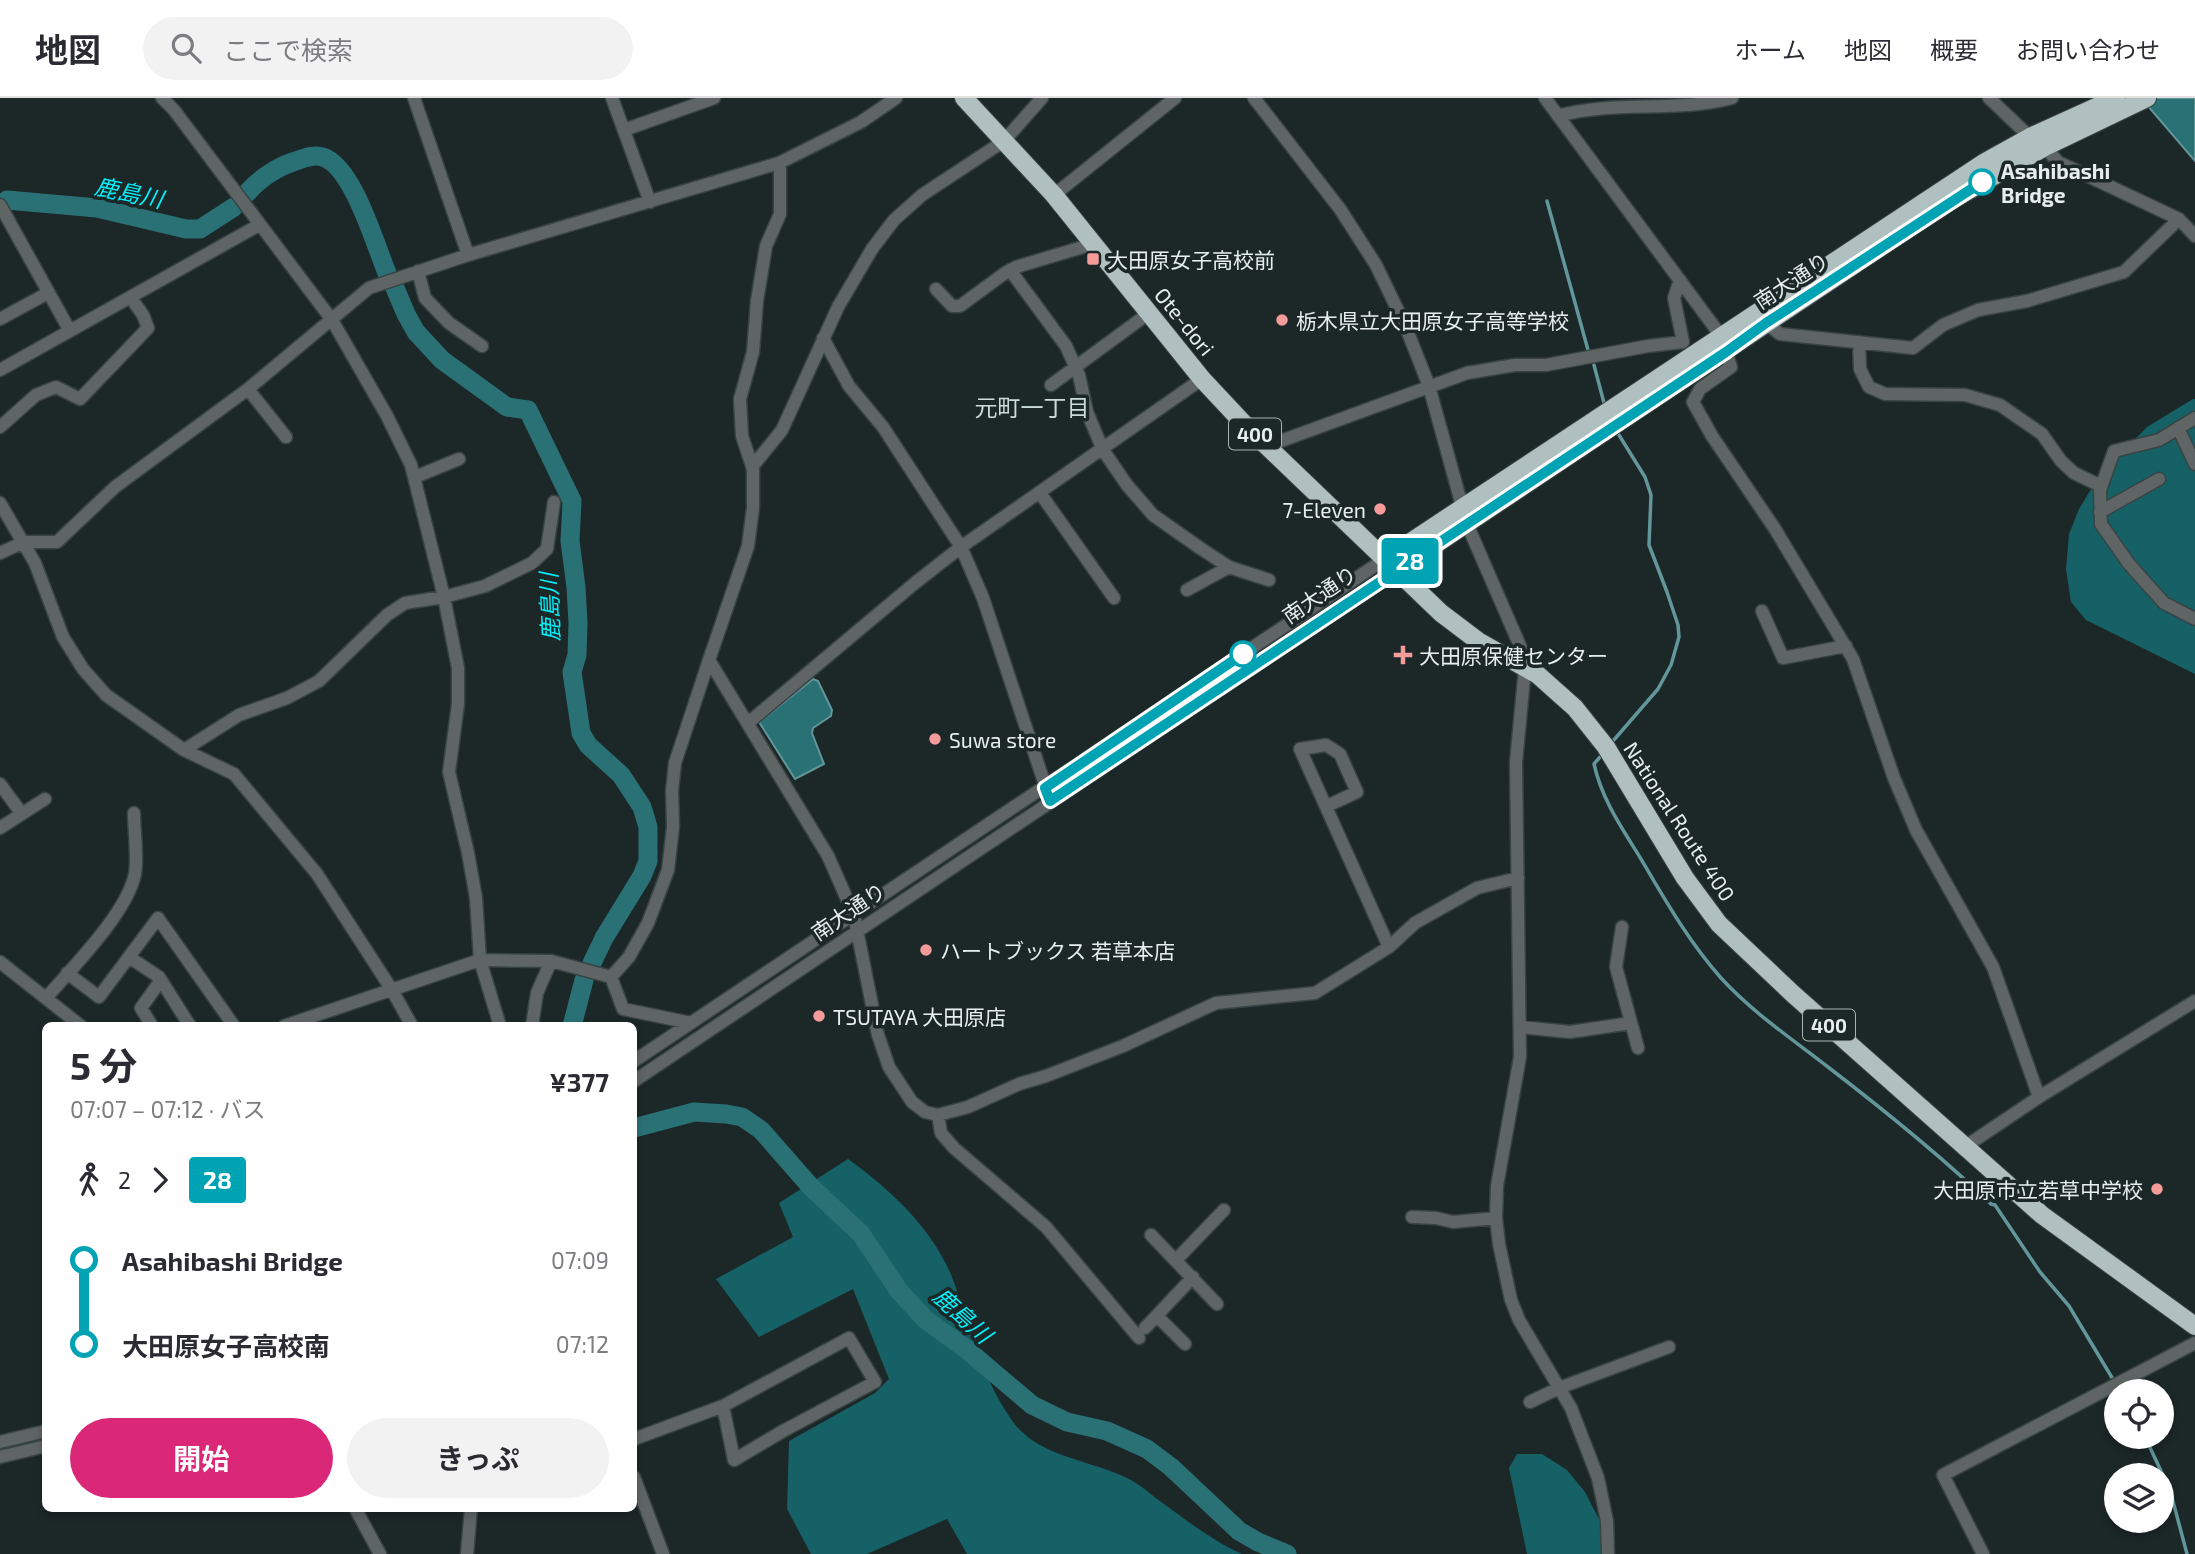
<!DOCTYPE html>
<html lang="ja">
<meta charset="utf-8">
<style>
body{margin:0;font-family:"Exo 2","Noto Sans JP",sans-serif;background:#f2f2f3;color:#2b2b33;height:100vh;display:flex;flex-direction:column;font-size:26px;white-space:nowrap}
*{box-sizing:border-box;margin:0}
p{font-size:23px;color:#7c7c81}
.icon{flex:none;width:38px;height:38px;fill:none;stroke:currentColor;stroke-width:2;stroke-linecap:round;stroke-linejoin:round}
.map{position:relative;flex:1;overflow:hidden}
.details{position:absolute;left:42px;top:924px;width:595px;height:490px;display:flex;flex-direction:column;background:#fff;border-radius:10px;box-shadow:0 4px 10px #0003}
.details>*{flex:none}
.badge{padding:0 14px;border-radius:5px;font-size:24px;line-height:46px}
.controls{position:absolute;left:2104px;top:1281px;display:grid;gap:14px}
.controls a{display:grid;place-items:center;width:70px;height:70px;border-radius:50%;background:#fff;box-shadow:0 4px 10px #0003;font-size:35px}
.map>.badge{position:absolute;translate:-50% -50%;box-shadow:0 0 0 4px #fff}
.legs{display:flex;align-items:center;gap:10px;height:77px;padding:0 28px;font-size:23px}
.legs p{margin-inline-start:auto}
.head{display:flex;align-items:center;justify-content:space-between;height:119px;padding:0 28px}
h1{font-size:38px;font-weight:700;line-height:52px}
.action{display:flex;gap:14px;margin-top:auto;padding:14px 28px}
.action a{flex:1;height:80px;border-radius:42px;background:#db2777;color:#fff;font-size:28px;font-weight:700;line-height:80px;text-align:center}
.action a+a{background:#f2f2f3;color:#2b2b33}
ul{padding:0 28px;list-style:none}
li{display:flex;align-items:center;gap:24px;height:84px;font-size:26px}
li i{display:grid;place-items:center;width:10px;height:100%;margin:0 9px;background:currentColor}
li i::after{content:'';width:18px;height:18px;margin:-9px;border:5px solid;border-radius:50%;background:#fff}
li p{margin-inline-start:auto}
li:first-child i{background:linear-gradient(#0000 50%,currentColor 0)}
li:last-child i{background:linear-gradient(currentColor 50%,#0000 0)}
header{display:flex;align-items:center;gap:42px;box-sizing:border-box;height:98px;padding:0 35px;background:#fff;border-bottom:2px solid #e1e1e2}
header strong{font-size:33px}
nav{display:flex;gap:38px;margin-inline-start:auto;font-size:24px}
.search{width:490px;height:63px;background:#f2f2f3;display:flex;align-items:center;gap:18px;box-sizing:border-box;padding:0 24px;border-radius:38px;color:#7c7c81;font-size:26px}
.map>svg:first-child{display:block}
</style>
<header>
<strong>地図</strong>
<div class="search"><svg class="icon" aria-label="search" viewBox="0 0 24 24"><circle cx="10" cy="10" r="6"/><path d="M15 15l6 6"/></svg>ここで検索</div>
<nav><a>ホーム</a><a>地図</a><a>概要</a><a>お問い合わせ</a></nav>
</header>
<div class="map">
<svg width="2195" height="1456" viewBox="0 0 2195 1456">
<rect width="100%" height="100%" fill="#1c2728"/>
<path fill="#156166" d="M2193,301H2195V576L2086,522L2071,504L2066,471L2069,436L2079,411L2099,378L2147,329Z
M848,1061C890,1091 932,1130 952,1179C970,1227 981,1278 1011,1321C1036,1359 1089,1361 1127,1380C1138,1385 1148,1394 1157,1401C1185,1421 1211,1442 1242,1456H967L947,1421L867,1456H811L787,1411L789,1343L875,1295L889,1281L853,1191L759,1239L716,1181L793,1139L779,1105Z
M1517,1356H1542L1567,1372L1585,1394L1602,1427L1606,1456H1527L1509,1370Z"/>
<path fill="#2a7176" stroke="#62969a" stroke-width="2" d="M2141,0H2195V63Z
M813,581L818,583L832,612L831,618L813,630L812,635L824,666L795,681L759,624Z"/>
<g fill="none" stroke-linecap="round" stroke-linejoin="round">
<path stroke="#62969a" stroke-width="3.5" d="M1547,103L1588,252
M1594,267L1604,305
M1613,643L1658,591L1671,567L1679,539L1678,527L1667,494L1649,447L1651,397L1645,379L1619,337
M1600,659L1594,666C1602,702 1622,730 1641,761C1665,802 1689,844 1721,880C1752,914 1792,941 1828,969C1884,1012 1940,1057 1991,1106L1995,1107L2040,1174L2069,1208L2114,1283
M2145,1339L2170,1392L2187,1456"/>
<path stroke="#2a7176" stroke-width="19" d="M247,95C259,81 278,68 296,63C305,60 314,56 323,59C353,69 375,146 387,175
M7,102L97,110L186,131H200L234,109
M395,190L406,216L416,234L442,262L507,309L528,312L572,403L570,443L576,489L578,525L577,557L572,574L581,635L588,647L621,677L642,709L648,729V763L642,778L604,840L592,865
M572,928L584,882
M634,1030L694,1014L726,1016L742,1019L761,1032L811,1089L861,1136L899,1193L926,1222L966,1251L1032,1307L1067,1324L1107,1333L1147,1351L1171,1369L1239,1433L1258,1444L1287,1456"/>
<defs>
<path id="minor" d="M162,0L174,12L332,222L387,318L411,367L444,499L458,570V606L449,674L468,755L476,800L480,862L500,928
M414,0L468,157
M612,0L650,104
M1254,0L1340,111L1376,167L1405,227L1429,288L1467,426L1524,557L1525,570L1516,664L1520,959L1497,1088L1496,1120L1499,1146L1511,1202L1519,1222L1571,1310L1598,1380L1607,1423L1608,1456
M1545,0L1721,238L1731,269L1700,291L1693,304L1712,338L1775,431L1853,561L1894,680L1916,732L1993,869L2039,999
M1989,0L2030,39L2045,49L2058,64L2179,121L2195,138
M1558,18C1614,2 1676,15 1732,0
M624,32L714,0
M780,65V116L766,148L757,203L753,254L740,301L742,338L753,371V410L748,448L709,562L828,758L854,817L878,937L889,969L912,1004L925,1014L938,1017L968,1009L1019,986L1046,978L1123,948L1216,905L1315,895L1389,849L1415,825L1477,790L1518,780
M1054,97L1175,0
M0,107L70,233
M1010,172L1066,248L1079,277L1087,314L1103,352L1127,387L1153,417L1200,450L1229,469L1269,482
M418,173L425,200L449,225L482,248
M936,191L952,208H960L1005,175L1016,169L1093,146
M0,221L48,195
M1766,225L1780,236L1913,250L1943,227L1978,212L2027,203L2124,174L2179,121
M823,240L849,288L883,329L961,449L983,500L1048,696
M1859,244L1860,271L1869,289L1885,296L1965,297L2000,307L2042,336L2061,363L2074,375L2101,388
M0,272L259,127
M1051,287L1149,215
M248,291L286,339
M2195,320L2159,342L2114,353L2100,392L2101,426L2129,466L2164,505L2195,521
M0,329L36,297L56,289L80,301L148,230L143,217L131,200
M2178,330L2195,366
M1267,348L1467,275L1515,267H1546L1648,248L1683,244L1674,200L1680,182
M752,369L782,332L838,209L872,151L894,122L922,97L1004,43L1042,0
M415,379L459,361
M1040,395L1114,500
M0,405L35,465L63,539L83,571L106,597L184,652L234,676L317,776L392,892L412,928
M2100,414L2159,381
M0,455L24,444H57L115,389L248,291L369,190L468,157L779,65L861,24L896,0
M1187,492L1229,469
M1762,513L1783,560L1846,548
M748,625L915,485L961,449L1202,281
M184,652L239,617L287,600L319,583L387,517L405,505L444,499L485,488L532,465L547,451L554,404
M0,686L22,716
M1327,708L1357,694L1340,656L1326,647L1300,651L1389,849
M0,730L45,701
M1622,829L1616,869L1638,950
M129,859L159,879L190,928
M0,864L81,928
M67,875L99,899L158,820L234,928
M611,879L623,911L691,925
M46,900C73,869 127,815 135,776C138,757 134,734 134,715
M152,928L141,910L161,882
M284,928L480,862L551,863L611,879L629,859L648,825L668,772L673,729L672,693L675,665L709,562
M532,928L537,895L551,863
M1520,929L1570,934L1631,925
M634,963L1385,461
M634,983L1397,472
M938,1017L941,1035L954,1050L1046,1129L1139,1240
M1966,1048L2039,999L2195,903
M1412,1119L1436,1120L1453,1124L1496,1120
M1151,1137L1217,1206
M1176,1162L1224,1112
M1157,1218L1185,1246
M1145,1230L1193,1179
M849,1240L875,1284L783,1333L734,1362L723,1308Z
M1530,1304L1559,1290L1669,1249
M634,1341L723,1308
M0,1344L46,1333
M0,1359L46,1348
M634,1379L663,1456
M355,1410L380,1456
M467,1456L471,1410
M1983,1456L1943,1377L2195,1245"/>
<path id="highway" d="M964,0L1054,97L1202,281L1246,328L1441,515L1478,543L1538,577L1575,610L1606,649L1685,780L1719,826L1793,896L2042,1117L2195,1228
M1385,461L1985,64L2030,39L2116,0
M1397,472L1948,104L2045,49L2147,0"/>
</defs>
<use href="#minor" stroke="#384344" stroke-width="15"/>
<use href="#highway" stroke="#384344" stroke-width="20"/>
<use href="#minor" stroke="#5f6565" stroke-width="12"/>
<use href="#highway" stroke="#b0bfbf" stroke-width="18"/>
</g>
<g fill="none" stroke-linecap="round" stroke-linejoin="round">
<defs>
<path id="line-1" d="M1243,556L1045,690L1050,703L1726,254L1766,225L1982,84"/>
</defs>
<use href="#line-1" stroke="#fff" stroke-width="16"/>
<use href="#line-1" stroke="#00a3b4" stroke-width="10"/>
</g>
<g fill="#fff" stroke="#00a3b4" stroke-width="3.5">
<circle cx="1982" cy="84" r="12"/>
<circle cx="1243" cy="556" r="12"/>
</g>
<g fill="#f59b99" stroke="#1c2728" stroke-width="2.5">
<rect x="1086" y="154" width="14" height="14" rx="3.5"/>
<circle cx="1282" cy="222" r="7"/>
<circle cx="1380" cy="411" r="7"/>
<path d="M1399.5 546.5h7v7h7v7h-7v7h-7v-7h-7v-7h7z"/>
<circle cx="935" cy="641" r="7"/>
<circle cx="926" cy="852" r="7"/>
<circle cx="819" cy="918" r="7"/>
<circle cx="2157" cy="1091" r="7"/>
</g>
<g text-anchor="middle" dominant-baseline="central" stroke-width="7" stroke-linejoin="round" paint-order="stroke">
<g fill="#1c2728" stroke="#a9b2b3" stroke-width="2">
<rect x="1229" y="320.5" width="52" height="31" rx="5"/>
<rect x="1803" y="911.5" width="52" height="31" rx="5"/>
</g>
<g font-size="19" font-weight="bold" fill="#e6eeee">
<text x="1255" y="336">400</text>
<text x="1829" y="927">400</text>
</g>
<g font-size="21" font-weight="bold" fill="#e6eeee" stroke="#1c2728" text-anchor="start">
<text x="2001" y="72">Asahibashi<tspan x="2001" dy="24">Bridge</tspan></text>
</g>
<g font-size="21" fill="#e6eeee" stroke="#1c2728" text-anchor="start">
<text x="1107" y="161">大田原女子高校前</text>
<text x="1296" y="222">栃木県立大田原女子高等学校</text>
<text x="1366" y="411" text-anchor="end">7-Eleven</text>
<text x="1419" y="557">大田原保健センター</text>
<text x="949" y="641">Suwa store</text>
<text x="940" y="852">ハートブックス 若草本店</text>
<text x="833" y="918">TSUTAYA 大田原店</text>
<text x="2143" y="1091" text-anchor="end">大田原市立若草中学校</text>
</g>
<g font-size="21" fill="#e6eeee" stroke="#1c2728">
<text transform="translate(1791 182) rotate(-33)">南大通り</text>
<text transform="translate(1185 223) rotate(51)">Ote-dori</text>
<text transform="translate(1319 496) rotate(-34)">南大通り</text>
<text transform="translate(1680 723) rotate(57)">National Route 400</text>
<text transform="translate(848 813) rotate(-34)">南大通り</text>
</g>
<g font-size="23" font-style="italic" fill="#03effa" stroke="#1c2728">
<text transform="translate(129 94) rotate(12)">鹿島川</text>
<text transform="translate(549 509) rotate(-92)">鹿島川</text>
<text transform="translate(963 1217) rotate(42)">鹿島川</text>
</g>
<g font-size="23" fill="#ccdbdb" stroke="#1c2728">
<text x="1032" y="309">元町一丁目</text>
</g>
</g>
</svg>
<div class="controls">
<a><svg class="icon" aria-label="locate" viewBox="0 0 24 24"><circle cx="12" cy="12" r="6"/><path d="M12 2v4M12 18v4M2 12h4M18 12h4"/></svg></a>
<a><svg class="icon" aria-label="layers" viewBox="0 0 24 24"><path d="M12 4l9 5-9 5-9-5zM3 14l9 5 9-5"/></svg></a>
</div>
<b class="badge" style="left:1410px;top:463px;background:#00a3b4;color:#fff">28</b>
<section class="details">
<div class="head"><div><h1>5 分</h1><p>07:07 – 07:12 · バス</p></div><b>¥377</b></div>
<div class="legs"><svg class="icon" aria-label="walk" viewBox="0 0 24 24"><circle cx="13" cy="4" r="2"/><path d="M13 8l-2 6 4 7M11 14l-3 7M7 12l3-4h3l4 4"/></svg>2<svg class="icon" aria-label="forward" viewBox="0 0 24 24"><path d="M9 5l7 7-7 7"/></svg><b class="badge" style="background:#00a3b4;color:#fff">28</b></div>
<ul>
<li><i style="color:#00a3b4"></i><b>Asahibashi Bridge</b><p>07:09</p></li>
<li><i style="color:#00a3b4"></i><b>大田原女子高校南</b><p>07:12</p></li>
</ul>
<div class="action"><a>開始</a><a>きっぷ</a></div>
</section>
</div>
